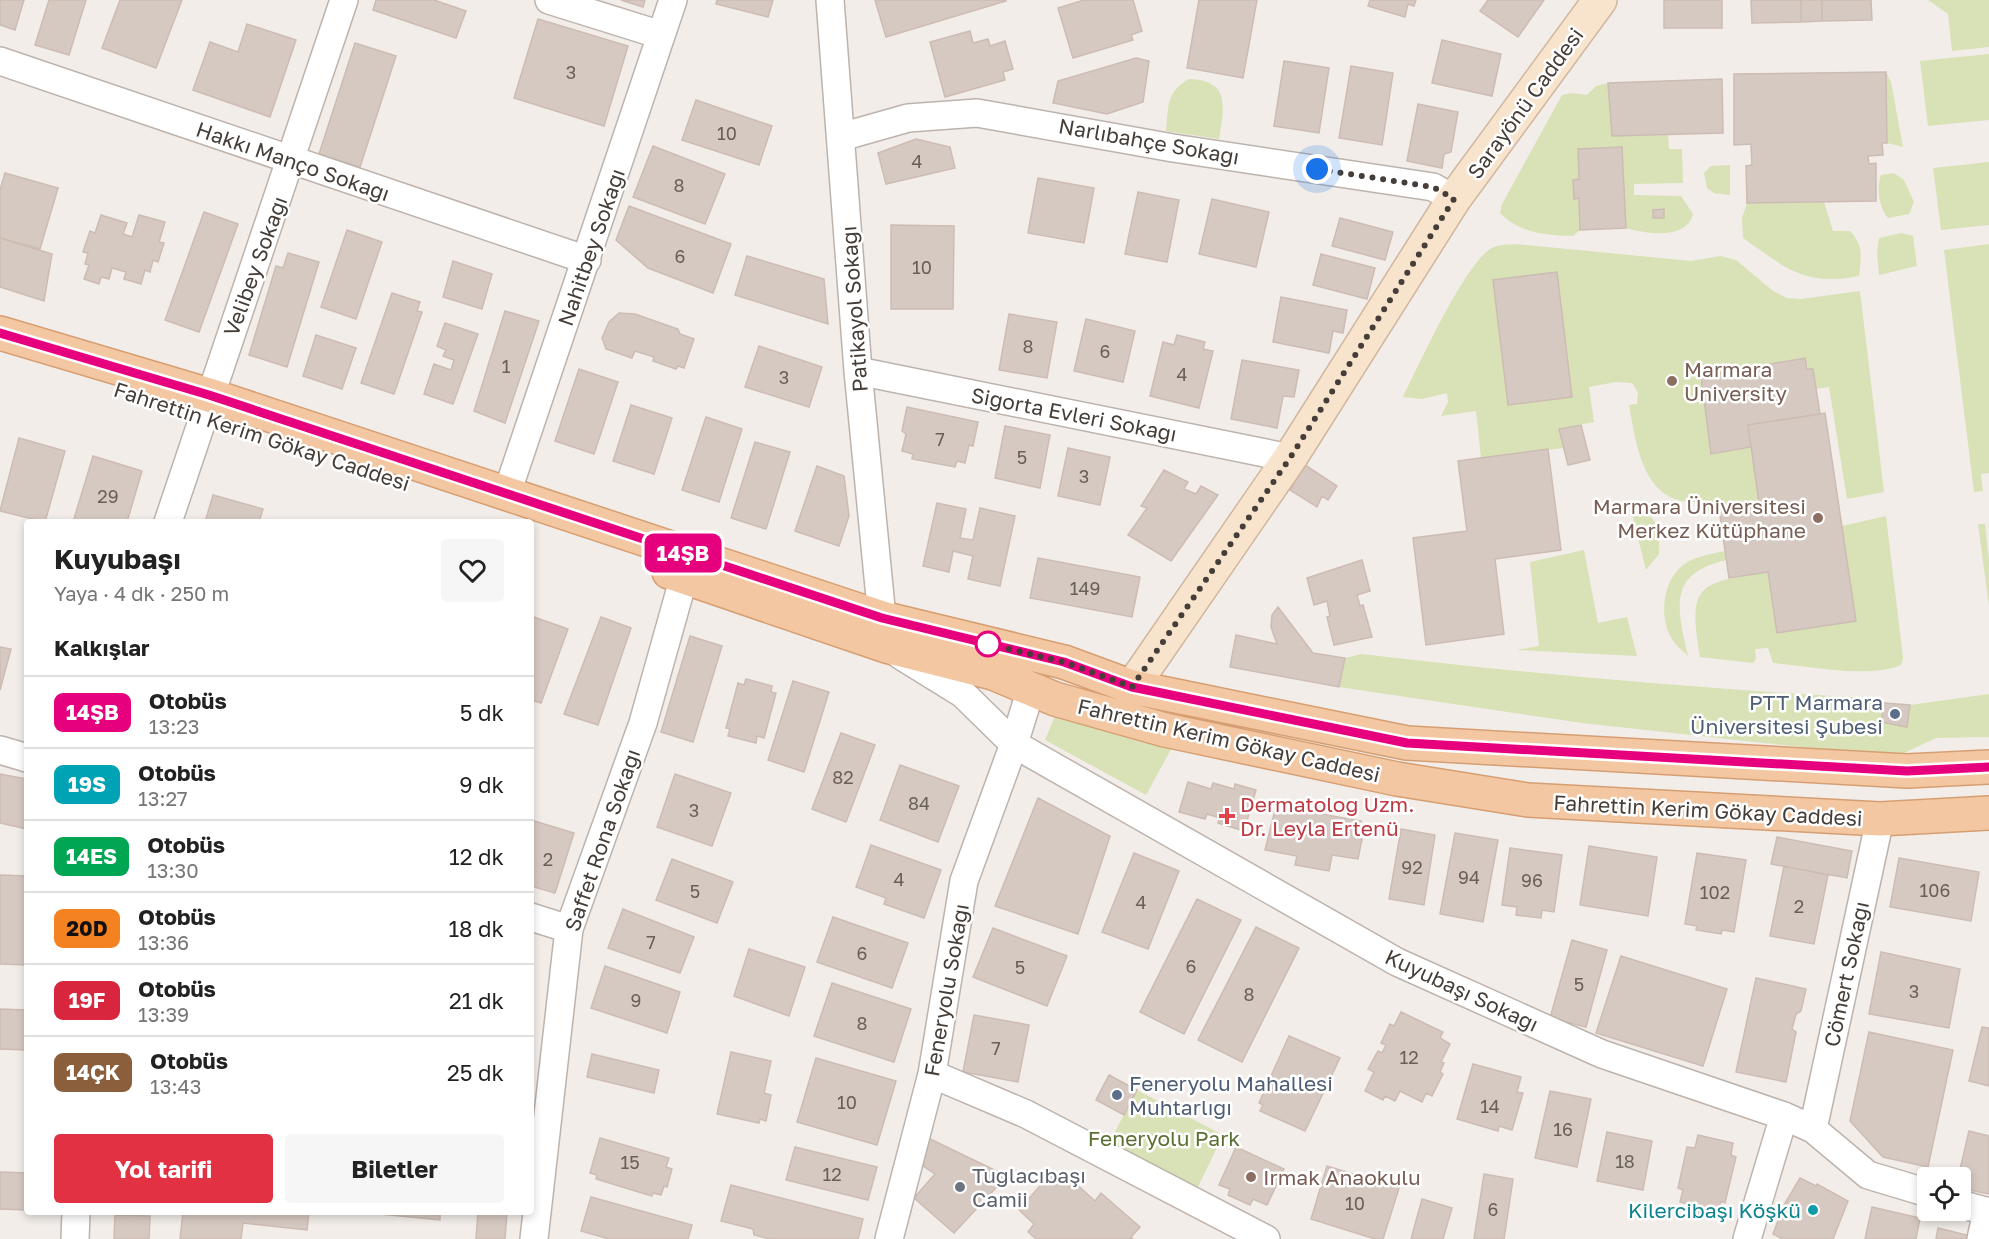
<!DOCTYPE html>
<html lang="tr">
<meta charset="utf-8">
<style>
body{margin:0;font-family:"Golos Text",sans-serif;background:#f6f6f6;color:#222;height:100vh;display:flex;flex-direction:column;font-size:22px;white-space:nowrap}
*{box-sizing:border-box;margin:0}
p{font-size:20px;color:#767676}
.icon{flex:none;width:33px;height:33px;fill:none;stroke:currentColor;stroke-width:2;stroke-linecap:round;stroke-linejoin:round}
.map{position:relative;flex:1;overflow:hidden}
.details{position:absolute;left:24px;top:519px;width:510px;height:696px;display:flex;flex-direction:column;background:#fff;border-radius:6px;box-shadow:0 3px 9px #0003}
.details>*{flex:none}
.badge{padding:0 12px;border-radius:9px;font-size:21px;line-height:39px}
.fabs{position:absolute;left:1917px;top:1167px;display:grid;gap:12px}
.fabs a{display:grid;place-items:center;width:54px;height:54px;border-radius:6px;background:#fff;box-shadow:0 3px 9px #0003;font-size:30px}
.you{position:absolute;width:30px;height:30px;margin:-15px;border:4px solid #fff;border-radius:50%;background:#1a73e8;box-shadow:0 0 0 9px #1a73e833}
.map>.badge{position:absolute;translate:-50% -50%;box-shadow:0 0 0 3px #fff}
h2{padding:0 30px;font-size:22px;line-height:54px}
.round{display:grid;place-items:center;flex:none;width:63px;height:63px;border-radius:6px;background:#f6f6f6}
.headline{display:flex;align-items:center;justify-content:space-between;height:102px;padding:0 30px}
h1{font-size:28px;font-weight:700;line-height:45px}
.cta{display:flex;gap:12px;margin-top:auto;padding:12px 30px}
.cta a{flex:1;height:69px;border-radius:6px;background:#e13142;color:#fff;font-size:24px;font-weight:700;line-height:69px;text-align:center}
.cta a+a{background:#f6f6f6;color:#222}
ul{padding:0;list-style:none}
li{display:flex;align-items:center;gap:18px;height:72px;padding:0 30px;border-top:2px solid #e0e0e0}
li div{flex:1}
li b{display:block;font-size:22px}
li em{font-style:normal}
li .badge{min-width:66px;font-weight:700;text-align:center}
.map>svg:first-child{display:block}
</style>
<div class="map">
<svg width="1989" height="1239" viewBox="0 0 1989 1239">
<rect width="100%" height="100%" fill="#f2ede9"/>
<path fill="#d9e2b6" d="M1928,0H1989V47L1952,51L1948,14Z
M1989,54V120L1928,126L1920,61Z
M1886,72L1891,82L1903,147L1887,143Z
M1189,79C1231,80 1224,108 1219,139L1166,131C1169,106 1165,93 1189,79Z
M1608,83L1612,135L1668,134L1669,149H1682L1683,183L1634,184V195L1681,196L1693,214C1687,240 1646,234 1626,228L1622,147L1578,149L1579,179L1573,180L1575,199L1579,198L1580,230L1573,236C1546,235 1521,234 1500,213L1502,204L1562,95L1572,93L1587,95L1596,86Z
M1989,162V225L1941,230L1933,168Z
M1730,165V195L1714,193L1707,188L1704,173L1711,166Z
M1894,173L1904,180L1914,202L1909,214L1888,218C1879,207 1876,188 1881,175Z
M1824,202L1833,231H1850C1864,245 1861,258 1859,276C1805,287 1784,267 1743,238L1742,218L1747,203Z
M1901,233L1913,236L1917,266L1879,275L1877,252L1879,238Z
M1517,244L1691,261L1720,256L1736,260L1773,291L1787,298L1801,299L1860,291L1884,492L1847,499L1829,387L1816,389L1805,358L1701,376L1711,454L1751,447L1759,503L1708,512L1706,501C1645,511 1637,450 1629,405L1637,404L1638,392L1632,383L1616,382L1589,387L1594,422L1559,429L1564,448L1481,458L1476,411L1441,416L1448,402L1447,393L1422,399L1403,397C1417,369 1468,256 1494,247C1501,244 1510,245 1517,244Z
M1989,244V473L1981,474L1983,491L1974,492L1944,250Z
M1630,506C1657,513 1660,528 1659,554L1646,570Z
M1886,516L1903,658L1901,665C1868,679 1810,666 1773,663L1768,648L1755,649L1756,659L1753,663L1700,657C1687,583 1699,583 1768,572L1777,633L1856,621L1842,526Z
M1978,524H1985L1989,560V606Z
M1584,550L1598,623L1627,617L1637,656L1517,650L1539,646L1530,562Z
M1725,551L1727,560C1667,573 1677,608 1688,656C1683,651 1675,645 1672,639C1659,619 1662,582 1682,566C1694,556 1711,554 1725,551Z
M1362,654C1529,674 1696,688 1864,698L1884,703L1881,722L1907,727L1910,705L1989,694V737L1936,738L1904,753L1863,754L1582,723L1339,687L1345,658Z
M1056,713L1174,744L1146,795L1045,740Z
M1137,1090L1223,1135L1197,1189L1109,1143Z"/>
<path fill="#d6c9c2" stroke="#cdbcb3" stroke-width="1.5" d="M0,0H24L15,30L0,25Z
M49,0H86L69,55L35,45Z
M120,0H182L156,68L102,48Z
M376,0H434L466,11L456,38L373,10Z
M621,0H645L643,7Z
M717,0H773L768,17L716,4Z
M875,0H1006V1L886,37Z
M1084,0H1133L1142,31L1131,35L1133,40L1073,58L1058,8Z
M1199,0H1257L1243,78L1187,68Z
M1370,0H1416L1414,6L1408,4L1405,17L1368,6Z
M1488,0H1544L1518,37L1480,11Z
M1664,0H1722V28H1664Z
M1751,0H1801V22L1752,23Z
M1801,0H1822V21L1801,22Z
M1822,0H1871L1872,20L1822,21Z
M538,19L628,46L604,126L514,98Z
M247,24L296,40L270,117L193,90L210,42L238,52Z
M970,31L973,43L988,39L990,46L1005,41L1013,69L1003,72L1005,80L945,97L930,42Z
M1442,40L1501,54L1492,96L1432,83Z
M355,43L396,56L360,167L319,154Z
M1136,58L1149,61L1143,102L1107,114L1053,103L1058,81Z
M1284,61L1329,68L1319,133L1274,126Z
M1351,66L1393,73L1382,145L1339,138Z
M1886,72L1887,143H1882L1883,155L1868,156L1869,164L1876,163V201L1747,203L1746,166L1752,165L1751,144L1734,145V74Z
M1722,79L1723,133L1612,136L1608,83Z
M696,100L772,126L759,165L682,140Z
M1418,104L1458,112L1451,152L1444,154L1442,168L1407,161Z
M916,139L950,147L955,168L886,184L878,153Z
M653,146L725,174L705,224L633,197Z
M1622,147L1626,228L1580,230L1579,198L1574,199L1573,180L1579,179L1578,149Z
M5,173L58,188L40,249L0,238V190Z
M1038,178L1094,188L1084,243L1028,233Z
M1138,192L1179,200L1167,262L1125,254Z
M1212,199L1269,212L1256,267L1199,254Z
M629,206L731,244L713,293L648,268L616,240Z
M1664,209V218H1653V210Z
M204,212L238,224L199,332L165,320Z
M101,215L127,223L123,234L132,237L139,215L165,222L159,242L164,243L158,262L153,260L150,272L145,270L141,284L124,279L126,272L112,268L109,279L101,277L99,284L84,279L89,265L85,264L88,253L83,252L90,231L95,233Z
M1340,218L1393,232L1385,260L1332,246Z
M891,225L954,226L953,309H891Z
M347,230L382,242L356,319L321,307Z
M0,238L52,254L44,301L0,287Z
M288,253L319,262L287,367L249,355L276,266L283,268Z
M1321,254L1375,268L1367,299L1313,285Z
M747,256L824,279L828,324L735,295Z
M453,261L492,274L482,309L443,297Z
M1557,272L1572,397L1508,405L1493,280Z
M392,293L420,302L417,311L422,312L394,394L361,383Z
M1281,297L1347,310L1343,333L1333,331L1329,353L1273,342Z
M505,311L539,321L505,423L474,411Z
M619,313L635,314L678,329L680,334L694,339L684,368L678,366L676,369L653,361L654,357L635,351L632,358L606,349L602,338L609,322Z
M1009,314L1057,322L1047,378L999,370Z
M1086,319L1135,331L1123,382L1074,371Z
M445,323L478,334L453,404L424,394L434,364L451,370L454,360L443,356L446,350L437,346Z
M316,335L356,348L342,389L303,376Z
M1177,335L1205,342L1203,349L1213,351L1199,408L1150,396L1163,342L1174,345Z
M759,346L822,367L809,407L745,387Z
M1805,358L1807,369H1813L1820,414L1748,425L1751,447L1711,454L1701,376Z
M1242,360L1299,370L1294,397L1283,396L1277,428L1231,419Z
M579,369L618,382L594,454L555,441Z
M631,405L672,418L654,474L613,461Z
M907,407L978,422L973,446L969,445L965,463L957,461L955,467L912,459L913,454L902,451L906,434L902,431Z
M1825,413L1856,621L1777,633L1768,572L1729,578L1719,509L1759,503L1748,425Z
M706,417L742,429L719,502L682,490Z
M1581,425L1590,460L1568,465L1559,429Z
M1005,426L1050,435L1040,488L995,478Z
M19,438L65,451L45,522L0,511Z
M755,442L790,452L766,529L731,518Z
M1068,448L1110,457L1100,505L1058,496Z
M1548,449L1561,550L1495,559L1504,634L1426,645L1413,538L1467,531L1458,461Z
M93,456L142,471L127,522H73Z
M1305,465L1337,486L1328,500L1322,496L1317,507L1290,490Z
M817,466L844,476L849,516L839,546L795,531Z
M1164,470L1188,482L1184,489L1196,494L1201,486L1218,495L1171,561L1128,535L1147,508L1141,506Z
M213,495L263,509L259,522H205Z
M937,503L966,509L960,538L973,540L980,508L1015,516L1000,586L968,579L973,556L953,551L949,572L923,566Z
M1038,558L1140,577L1132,617L1030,598Z
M1362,560L1370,591L1357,595L1360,606L1363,605L1372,637L1334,645L1327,617L1330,616L1327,601L1314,605L1307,578Z
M1278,607L1313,653L1345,658L1339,687L1230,667L1236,635L1277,644L1271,627L1272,615Z
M531,616L568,629L541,703L531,700Z
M601,617L631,628L598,725L564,714Z
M690,636L722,646L693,742L661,732Z
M0,647L11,649L0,690Z
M746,679L772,686L771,692L776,693L764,738L757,736L756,743L728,736L730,729L726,728L738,683L744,685Z
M793,681L829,692L804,772L768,760Z
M1884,703L1910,705L1907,727L1881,722Z
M841,733L875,745L846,822L812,809Z
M900,765L959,786L938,842L880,820Z
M0,774L27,779V829L0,823Z
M675,774L731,793L712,846L657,827Z
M1188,782L1211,789L1213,783L1234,789L1235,784L1256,790L1244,831L1218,823L1220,818L1207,814L1205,819L1179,812Z
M1038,798L1110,836L1078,934L995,906Z
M1276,806L1361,821L1358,838L1362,839L1358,859L1332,855L1329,871L1295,865L1297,856L1265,850Z
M531,820L574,833L555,893L531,886Z
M1401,829L1435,835L1424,905L1389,899Z
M1455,833L1498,840L1483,922L1440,914Z
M1777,837L1852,851L1847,878L1771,864Z
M871,845L941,870L924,918L884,904L886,898L856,887Z
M1589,846L1657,857L1648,916L1580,905Z
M1510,848L1562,855L1554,912L1542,910L1541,918L1516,915L1517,907L1502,905Z
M1134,853L1179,871L1148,949L1102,932Z
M1697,853L1746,860L1734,932L1722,930L1721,934L1696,930L1697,926L1685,924Z
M1899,858L1979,872L1971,921L1890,907Z
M672,859L733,882L717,923L656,900Z
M1784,866L1828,875L1814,944L1770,936Z
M0,875L27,876V965L0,964Z
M1197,899L1241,920L1184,1034L1140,1012Z
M623,909L694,937L680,973L608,948Z
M833,917L908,943L892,988L817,962Z
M1256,927L1299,948L1242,1062L1198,1040Z
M993,928L1067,956L1047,1006L973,977Z
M1572,940L1607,950L1586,1027L1550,1018Z
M749,949L805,967L789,1016L734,996Z
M1881,952L1960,969L1949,1028L1869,1014Z
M1621,956L1727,989L1703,1066L1596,1033Z
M605,966L680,992L667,1033L591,1008Z
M1756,978L1806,989L1801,1011L1796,1014L1792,1029L1796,1032L1786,1082L1736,1072Z
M832,983L911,1009L894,1062L814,1036Z
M0,1009L27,1010V1050L0,1049Z
M1401,1012L1443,1032L1440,1038L1450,1044L1441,1062L1444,1063L1440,1072L1443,1074L1432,1096L1426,1093L1422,1102L1400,1091L1395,1101L1385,1096L1383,1100L1365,1091L1374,1072L1368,1069L1378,1051L1382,1053L1386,1045L1381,1043L1390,1024L1394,1026Z
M974,1015L1029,1025L1018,1082L963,1072Z
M1982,1027L1989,1028V1086L1969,1081Z
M1869,1032L1953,1050L1928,1167L1883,1157L1850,1121Z
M1289,1036L1340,1058L1305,1131L1260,1111L1263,1105L1259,1103Z
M731,1052L771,1061L764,1093L771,1095L766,1121L760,1119L759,1123L717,1114Z
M592,1054L659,1070L654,1093L587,1077Z
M816,1058L896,1081L877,1145L797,1122Z
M1473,1064L1521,1077L1517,1092L1523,1093L1512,1130L1499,1126L1498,1131L1457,1119Z
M1109,1075L1137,1090L1124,1115L1096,1100Z
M1550,1091L1591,1099L1577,1167L1535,1158Z
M1969,1131L1989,1136V1194L1960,1188L1958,1178Z
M1607,1132L1652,1141L1643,1190L1597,1181Z
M1698,1135L1733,1143L1731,1155L1736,1157L1725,1203L1721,1201L1719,1212L1706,1209L1704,1216L1686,1212L1687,1204L1680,1202L1683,1190L1678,1188L1687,1147L1695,1148Z
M926,1137L1007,1176L954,1233L914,1198L935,1174L917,1162Z
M600,1138L669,1158L666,1167L672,1169L667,1187L664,1186L661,1195L653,1193L652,1196L596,1179L597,1175L590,1173Z
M795,1147L877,1167L868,1200L786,1180Z
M1236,1147L1284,1169L1267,1205L1253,1199L1250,1205L1228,1195L1230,1189L1219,1185Z
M1327,1166L1356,1175L1354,1181L1369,1186L1372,1176L1400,1185L1383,1239H1375L1311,1219Z
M0,1172L27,1173V1210L0,1209Z
M1052,1172L1069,1187L1074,1182L1095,1201L1101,1193L1140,1227L1131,1237L1133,1239H1036L1028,1232L1034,1224L1019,1210Z
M1484,1174L1513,1179L1504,1239H1474Z
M1800,1178L1816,1186L1817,1184L1848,1201L1833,1239H1783L1773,1234L1784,1205Z
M731,1185L863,1219L858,1239H770L754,1235L753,1229L721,1221Z
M591,1197L692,1225L688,1239H609L581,1231Z
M1422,1199L1452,1208L1443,1239H1411Z
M1872,1207L1920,1218L1916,1239H1865Z
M183,1212H309L307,1230L243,1223L241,1239H180Z
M359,1212H440V1220Z
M478,1212H507L505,1239H476Z
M115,1215L150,1216L149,1239H114Z
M1938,1228L1971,1236V1239H1936Z"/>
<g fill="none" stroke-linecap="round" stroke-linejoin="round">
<defs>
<path id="street" d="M549,0L661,35
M830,0L858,371L882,618
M0,61L587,260
M841,137L908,118L977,113L1173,148L1433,187L1454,199
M858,371L1290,458
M507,493L673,0
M168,522L344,0
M900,655L963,694L1014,744L1397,962L1602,1054L1784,1116L1813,1129L1868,1175L1928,1193
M0,750L27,758
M531,917L569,929
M932,1074L1026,1114L1266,1239
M1813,1129L1880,819
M1960,1204L1989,1212
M75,1239L76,1212
M534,1239L569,929L643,723L689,559
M889,1239L932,1074L964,881L1014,744L1031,689
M1747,1239L1784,1116
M1981,1239L1987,1211"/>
<path id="secondary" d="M1132,687L1290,458L1454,199L1600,0"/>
<path id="primary" d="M0,333L209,395L882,618L1064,662L1132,687L1407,743L1907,771L1989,767
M669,572L886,646L993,673L1055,699L1165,730L1397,779L1528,800L1880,819L1989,813"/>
</defs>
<use href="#street" stroke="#bdb3ac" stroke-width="30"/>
<use href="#secondary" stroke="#d0b79f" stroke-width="36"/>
<use href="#primary" stroke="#d69f73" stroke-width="36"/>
<use href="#street" stroke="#fff" stroke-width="27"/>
<use href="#secondary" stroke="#f8e3cd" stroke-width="33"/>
<use href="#primary" stroke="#f3c7a1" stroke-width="33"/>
</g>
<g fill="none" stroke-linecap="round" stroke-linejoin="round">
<defs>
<path id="line" d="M0,333L209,395L882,618L1064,662L1132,687L1407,743L1907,771L1989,767"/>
</defs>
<use href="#line" stroke="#fff" stroke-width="14"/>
<use href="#line" stroke="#e6007e" stroke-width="9"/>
<path stroke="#453d38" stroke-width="6" stroke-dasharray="0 10.8" d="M988,644L1064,662L1132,687L1145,668L1290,458L1454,199L1433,187L1317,169"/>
</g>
<g fill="#8d6e63" stroke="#fff" stroke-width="2">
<circle cx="1672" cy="381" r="6"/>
<circle cx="1818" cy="518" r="6"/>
<circle cx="1251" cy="1177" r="6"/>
</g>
<circle fill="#fff" stroke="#e6007e" stroke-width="3" cx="988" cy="644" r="12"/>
<g fill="#5c6f8a" stroke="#fff" stroke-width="2">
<circle cx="1895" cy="714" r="6"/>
<circle cx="1117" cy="1095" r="6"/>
</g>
<path fill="#e0444e" stroke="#fff" stroke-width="2" d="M1224 807h6v6h6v6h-6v6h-6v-6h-6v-6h6z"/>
<circle fill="#6b7280" stroke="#fff" stroke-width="2" cx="960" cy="1187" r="6"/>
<circle fill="#0f9aa8" stroke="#fff" stroke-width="2" cx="1813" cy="1210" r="6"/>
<g text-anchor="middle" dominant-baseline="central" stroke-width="5" stroke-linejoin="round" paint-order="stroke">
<g font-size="18" fill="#69605a">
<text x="571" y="72">3</text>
<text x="727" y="133">10</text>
<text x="917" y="161">4</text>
<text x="679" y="185">8</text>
<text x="680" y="256">6</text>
<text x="922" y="267">10</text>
<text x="1028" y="346">8</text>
<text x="1105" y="351">6</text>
<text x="506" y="366">1</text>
<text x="1182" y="374">4</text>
<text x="784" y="377">3</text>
<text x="940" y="439">7</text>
<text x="1022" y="457">5</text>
<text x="1084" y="476">3</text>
<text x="108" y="496">29</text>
<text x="1085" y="588">149</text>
<text x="843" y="777">82</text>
<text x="919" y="803">84</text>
<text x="694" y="810">3</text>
<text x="548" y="859">2</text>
<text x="1412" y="867">92</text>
<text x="1469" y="877">94</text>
<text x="899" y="879">4</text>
<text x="1532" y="880">96</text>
<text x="1935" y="890">106</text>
<text x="695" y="891">5</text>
<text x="1715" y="892">102</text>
<text x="1141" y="902">4</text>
<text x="1799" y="906">2</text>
<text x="651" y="942">7</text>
<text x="862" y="953">6</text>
<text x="1191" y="966">6</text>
<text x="1020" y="967">5</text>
<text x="1579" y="984">5</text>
<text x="1914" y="991">3</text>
<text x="1249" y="994">8</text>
<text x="636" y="1000">9</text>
<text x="862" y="1023">8</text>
<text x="996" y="1048">7</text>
<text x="1409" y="1057">12</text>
<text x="847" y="1102">10</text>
<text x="1490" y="1106">14</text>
<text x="1563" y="1129">16</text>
<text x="1625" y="1161">18</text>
<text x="630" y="1162">15</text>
<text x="832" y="1174">12</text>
<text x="1355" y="1203">10</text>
<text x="1493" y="1209">6</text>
</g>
<g font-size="21" fill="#453d38" stroke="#fff">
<text transform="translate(1525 103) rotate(-54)">Sarayönü Caddesi</text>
<text transform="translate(1149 141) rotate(10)">Narlıbahçe Sokağı</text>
<text transform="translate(293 161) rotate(19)">Hakkı Manço Sokağı</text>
<text transform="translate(591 247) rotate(-71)">Nahitbey Sokağı</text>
<text transform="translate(255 266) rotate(-70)">Velibey Sokağı</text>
<text transform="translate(854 309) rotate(-94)">Patikayol Sokağı</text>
<text transform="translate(1074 414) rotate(11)">Sigorta Evleri Sokağı</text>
<text transform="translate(262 436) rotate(18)">Fahrettin Kerim Gökay Caddesi</text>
<text transform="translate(1229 740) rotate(13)">Fahrettin Kerim Gökay Caddesi</text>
<text transform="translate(1708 810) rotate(3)">Fahrettin Kerim Gökay Caddesi</text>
<text transform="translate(602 840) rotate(-71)">Saffet Rona Sokağı</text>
<text transform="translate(1846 974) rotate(-78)">Cömert Sokağı</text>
<text transform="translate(946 990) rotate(-80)">Feneryolu Sokağı</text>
<text transform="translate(1462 990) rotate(25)">Kuyubaşı Sokağı</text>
</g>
<g font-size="21" fill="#785e54" stroke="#fff" text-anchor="start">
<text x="1684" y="369">Marmara<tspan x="1684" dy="24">University</tspan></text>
<text x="1806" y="506" text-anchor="end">Marmara Üniversitesi<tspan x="1806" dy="24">Merkez Kütüphane</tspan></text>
<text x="1263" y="1177">Irmak Anaokulu</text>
</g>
<g font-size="21" fill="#4e5e75" stroke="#fff" text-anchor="end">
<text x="1883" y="702">PTT Marmara<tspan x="1883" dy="24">Üniversitesi Şubesi</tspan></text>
<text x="1129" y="1083" text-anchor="start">Feneryolu Mahallesi<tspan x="1129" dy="24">Muhtarlığı</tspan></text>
</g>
<g font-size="21" fill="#be3a42" stroke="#fff" text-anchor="start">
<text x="1240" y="804">Dermatolog Uzm.<tspan x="1240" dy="24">Dr. Leyla Ertenü</tspan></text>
</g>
<g font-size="21" fill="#597032" stroke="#fff">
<text x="1164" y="1138">Feneryolu Park</text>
</g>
<g font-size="21" fill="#5b616d" stroke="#fff" text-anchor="start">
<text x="972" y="1175">Tuğlacıbaşı<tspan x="972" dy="24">Camii</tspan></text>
</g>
<g font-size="21" fill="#0d838f" stroke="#fff" text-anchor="end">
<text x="1801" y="1210">Kilercibaşı Köşkü</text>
</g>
</g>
</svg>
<div class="fabs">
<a><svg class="icon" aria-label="locate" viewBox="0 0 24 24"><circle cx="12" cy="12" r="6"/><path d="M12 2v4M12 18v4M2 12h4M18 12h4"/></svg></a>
</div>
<div class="you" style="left:1317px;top:169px"></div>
<b class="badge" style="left:683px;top:553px;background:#e6007e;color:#fff">14ŞB</b>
<section class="details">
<div class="headline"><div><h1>Kuyubaşı</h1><p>Yaya · 4 dk · 250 m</p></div><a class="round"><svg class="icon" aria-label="heart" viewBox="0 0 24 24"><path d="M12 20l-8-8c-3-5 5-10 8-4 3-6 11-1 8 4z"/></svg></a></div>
<h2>Kalkışlar</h2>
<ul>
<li><span class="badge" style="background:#e6007e;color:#fff">14ŞB</span><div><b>Otobüs</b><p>13:23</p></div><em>5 dk</em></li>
<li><span class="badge" style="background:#00a3b4;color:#fff">19S</span><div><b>Otobüs</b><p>13:27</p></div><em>9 dk</em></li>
<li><span class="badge" style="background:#00a651;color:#fff">14ES</span><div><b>Otobüs</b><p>13:30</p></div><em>12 dk</em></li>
<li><span class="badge" style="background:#f58220;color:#111">20D</span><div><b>Otobüs</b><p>13:36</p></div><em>18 dk</em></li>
<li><span class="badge" style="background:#d7263d;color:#fff">19F</span><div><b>Otobüs</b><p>13:39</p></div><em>21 dk</em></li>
<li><span class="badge" style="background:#8b5e3c;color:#fff">14ÇK</span><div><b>Otobüs</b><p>13:43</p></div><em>25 dk</em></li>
</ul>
<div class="cta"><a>Yol tarifi</a><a>Biletler</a></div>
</section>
</div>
